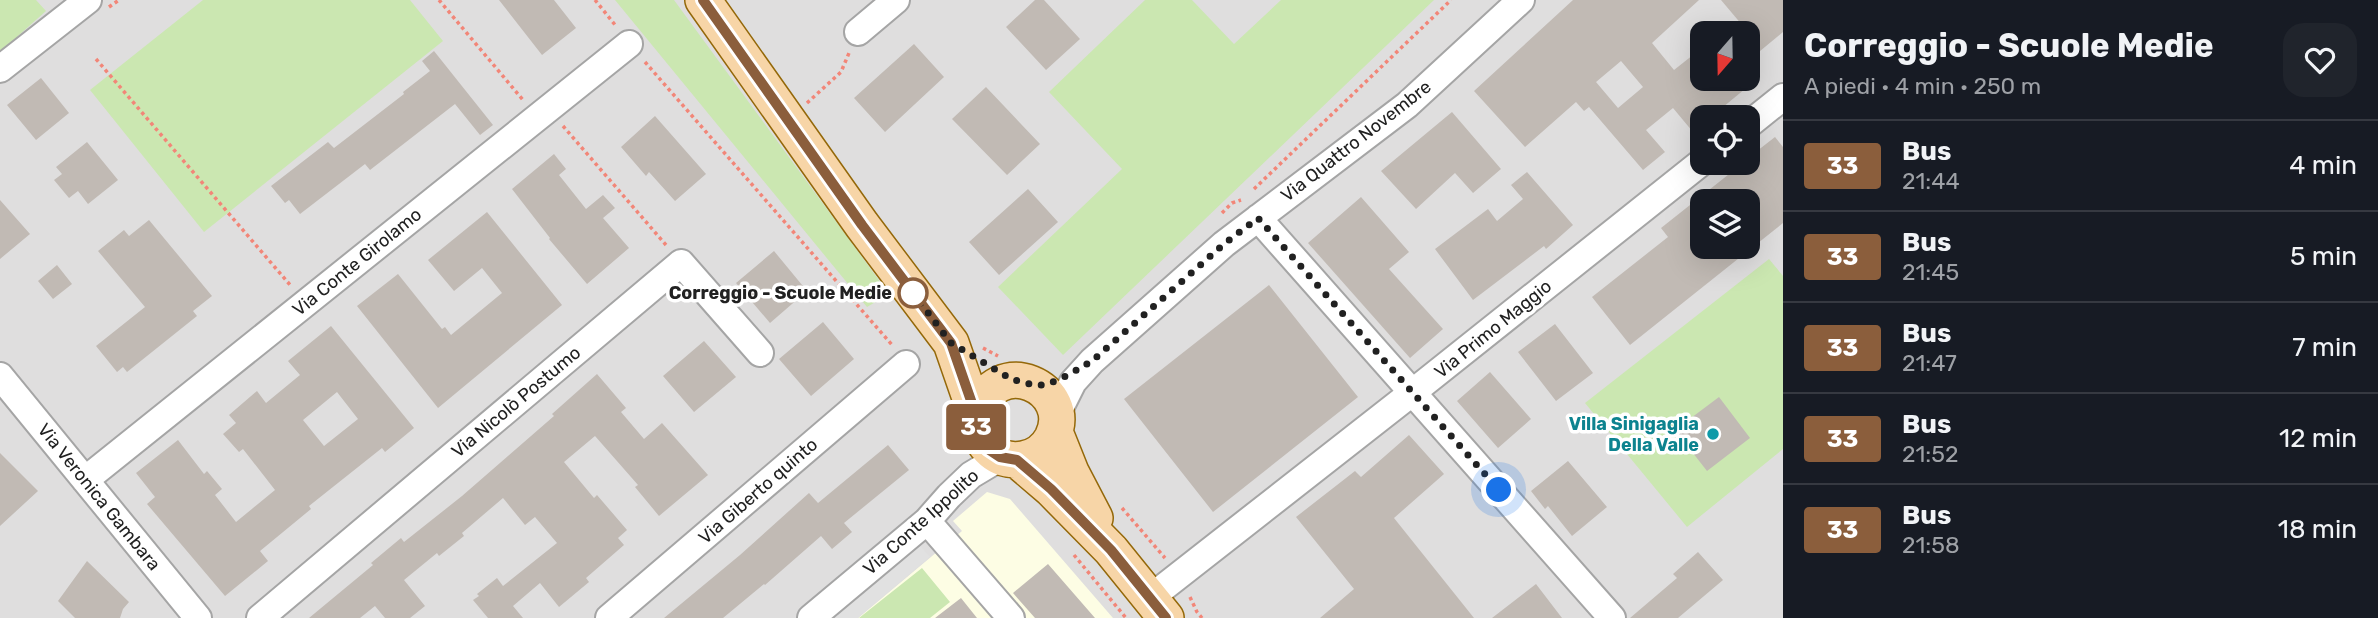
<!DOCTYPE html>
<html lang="it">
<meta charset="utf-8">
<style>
body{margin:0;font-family:Rubik,sans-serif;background:#20242c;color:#f1f3f6;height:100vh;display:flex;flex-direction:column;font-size:26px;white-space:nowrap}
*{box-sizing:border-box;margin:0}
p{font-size:23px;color:#9ea1a6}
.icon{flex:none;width:38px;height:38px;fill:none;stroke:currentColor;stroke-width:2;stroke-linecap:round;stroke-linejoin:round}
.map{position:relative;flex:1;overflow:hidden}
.side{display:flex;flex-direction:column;background:#171b24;width:595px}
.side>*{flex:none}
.badge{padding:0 14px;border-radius:5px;font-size:24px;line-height:46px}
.needle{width:46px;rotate:200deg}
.fabs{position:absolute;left:1690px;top:21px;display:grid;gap:14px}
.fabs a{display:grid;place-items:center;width:70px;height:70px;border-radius:14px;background:#171b24;box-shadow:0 7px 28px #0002;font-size:35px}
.you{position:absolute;width:35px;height:35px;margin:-18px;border:5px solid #fff;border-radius:50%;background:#1a73e8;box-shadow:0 0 0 10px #1a73e833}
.map>.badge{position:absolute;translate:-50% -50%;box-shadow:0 0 0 4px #fff}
.round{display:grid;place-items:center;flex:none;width:74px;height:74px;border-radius:21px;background:#20242c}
.headline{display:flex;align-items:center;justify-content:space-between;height:119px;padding:0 21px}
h1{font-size:33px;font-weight:700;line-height:52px}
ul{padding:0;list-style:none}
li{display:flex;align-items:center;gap:21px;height:91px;padding:0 21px;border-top:2px solid #363941}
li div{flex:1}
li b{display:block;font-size:26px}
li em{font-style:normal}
li .badge{min-width:77px;font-weight:700;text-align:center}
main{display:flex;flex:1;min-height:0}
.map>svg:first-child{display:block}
</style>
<main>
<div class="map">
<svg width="1783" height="618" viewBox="0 0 1783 618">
<rect width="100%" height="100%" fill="#f0eee8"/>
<path fill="#dfdede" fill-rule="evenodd" d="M0,0H1783V618H0ZM1703,33H1748V79H1703ZM1703,117H1748V163H1703ZM1703,201H1748V247H1703Z"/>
<path fill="#fdfde4" d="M987,492L1010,499L1113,618H858L962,531L953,521Z"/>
<path fill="#cbe7b1" d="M0,0H36L46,11L0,52Z
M203,0H410L443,41L204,232L90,90Z
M615,0H674L889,294L867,307Z
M1145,0H1192L1234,44L1281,0H1434L1063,355L998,287L1122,169L1049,92Z
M1769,259L1783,276V449L1687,527L1585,403Z
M922,568L950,602L930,618H859Z"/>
<path fill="#e1e1e1" d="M917,542L930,557L858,618H826Z"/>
<path fill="#c1bab4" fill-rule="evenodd" d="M499,0H554L576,28L542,55Z
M1035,0H1044L1080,39L1046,70L1006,27Z
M1573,0H1699L1652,43L1674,70L1703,47V79H1757L1711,117H1703V124L1693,132L1673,108L1646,130L1665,152L1643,170L1589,107L1584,111L1576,102L1525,147L1474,91ZM1621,61L1643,87L1618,108L1596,82Z
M1721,0H1783V32L1748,61V32Z
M914,44L944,77L885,132L854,98Z
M434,51L493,125L480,135L455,104L370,170L365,164L300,214L289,200L285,203L271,186L328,142L334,148L404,94L403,92L430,71L422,61Z
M41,78L69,113L36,140L7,105Z
M986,87L1040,144L1007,175L952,119Z
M1452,112L1501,169L1473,193L1455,173L1416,209L1381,171Z
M655,116L706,174L675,201L649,172L646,176L621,147Z
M1775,137L1783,147V223L1630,345L1592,297L1668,237L1661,228L1743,163H1748V158ZM1703,201H1748V247H1703Z
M87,142L118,180L88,204L78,191L69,198L54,180L62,174L56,167Z
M554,154L566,169L559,175L586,209L603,195L615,208L603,218L629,248L587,284L549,239L550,238L512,189Z
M1527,172L1573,225L1546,249L1544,246L1473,300L1435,249L1488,209L1497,221L1523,199L1511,185Z
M1028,189L1058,222L999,275L969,242Z
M1361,197L1409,252L1389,269L1443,329L1410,358L1308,243Z
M0,200L30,234L0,259Z
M487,212L562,305L438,408L357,306L398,274L442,329L445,327L451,335L502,293L482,268L454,291L428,260Z
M149,220L212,296L193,311L197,316L127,372L123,367L117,372L96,346L145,307L98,251L124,230L129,236Z
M774,251L807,291L770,323L736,283Z
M57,265L72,284L53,299L38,281Z
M1269,285L1358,397L1213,512L1124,399Z
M823,322L854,359L811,396L779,359Z
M1555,324L1593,373L1556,401L1518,352Z
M331,326L414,428L385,452L382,448L309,506L311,509L260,551L268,561L225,596L147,504L155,497L136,473L178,440L204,474L207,471L222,489L215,495L236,522L275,490L243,449L239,452L223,434L236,423L229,415L257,391L266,403L300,375L288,361ZM337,392L358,419L324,446L303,420Z
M704,341L736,377L694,412L663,376Z
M1490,372L1531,419L1498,448L1457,401Z
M597,374L626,408L621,412L644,439L662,423L708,475L659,516L635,487L638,485L595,436L564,462L594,498L597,495L627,530L618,538L624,545L586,578L589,582L559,607L540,583L513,606L523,618H488L473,600L479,596L477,594L497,578L503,586L557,543L535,517L525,525L503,498L462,533L464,536L439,556L437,553L404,580L425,606L410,618H385L375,606L360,618H309L373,565L371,563L401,538L404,542L462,496L554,416L552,414Z
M1719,397L1750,438L1707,471L1675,430Z
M1409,435L1444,474L1394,518L1474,618H1320L1354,589L1296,517L1355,471L1361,477Z
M888,445L909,470L844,523L852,532L832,549L821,536L765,585L764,584L723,618H664L740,555L809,493L818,503Z
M0,453L38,491L0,526Z
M1568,461L1607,507L1572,536L1548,506L1545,509L1531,491Z
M1698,552L1723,580L1678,618H1630L1677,578L1673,574Z
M87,561L129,602L123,609L120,618H75L58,601Z
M1048,564L1095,618H1035L1013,593Z
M1536,584L1562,618H1492Z
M961,598L977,618H935Z"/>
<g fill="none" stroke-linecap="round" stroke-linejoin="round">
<defs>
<path id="minor" d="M858,32L896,0
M0,69L88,0
M1748,125L1783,97
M1258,218L1612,618
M0,376L198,618
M1056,416L1073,382L1092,361L1224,244L1407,105L1521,0
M85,480L629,44
M927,521L1011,618
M1150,598L1413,392L1703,161
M260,618L681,263L760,353
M609,618L906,364
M811,618L927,521L949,496L971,475L1001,457"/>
<path id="major" d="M703,0L862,225L951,343L976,415C977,441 994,464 1023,459C1036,457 1046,449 1052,438C1077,389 996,349 976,415
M1055,432L1071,472L1095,518
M1017,460L1051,489L1111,550L1166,618"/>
</defs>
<use href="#minor" stroke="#a5a5a5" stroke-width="30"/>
<use href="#major" stroke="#946809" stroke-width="38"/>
<path stroke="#f28678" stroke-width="3.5" stroke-dasharray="3.5 3.5" stroke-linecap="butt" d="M439,0L523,100
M595,0L616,26
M109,7L119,0
M96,59L291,286
M645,62L893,346
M807,103L841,72L849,53
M563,126L666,245
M1254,189L1451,0
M1222,213L1232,203L1241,200
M983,348L998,356
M1122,508L1165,558
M1074,555L1126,618
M1190,597L1197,612L1202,618"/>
<use href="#minor" stroke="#fff" stroke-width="26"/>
<use href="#major" stroke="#f7d5a7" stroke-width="35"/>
</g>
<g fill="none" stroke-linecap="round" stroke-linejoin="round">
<defs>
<path id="line" d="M703,0L862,225L951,343L976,415V428L988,449L1000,457L1017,460L1051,489L1111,550L1166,618"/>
</defs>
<use href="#line" stroke="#fff" stroke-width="16"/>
<use href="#line" stroke="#8b5e3c" stroke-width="10"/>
<path stroke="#212121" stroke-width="7" stroke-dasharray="0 12.6" d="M913,293L951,343L1013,380C1021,381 1028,384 1035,385C1051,387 1078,369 1092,361L1224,244L1258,218L1499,490"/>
</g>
<circle fill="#fff" stroke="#8b5e3c" stroke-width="3.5" cx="913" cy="293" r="14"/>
<circle fill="#0f9aa8" stroke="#fff" stroke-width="2.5" cx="1713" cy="434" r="7"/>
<g text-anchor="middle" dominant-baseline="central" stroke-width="7" stroke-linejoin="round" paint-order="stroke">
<g font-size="18" fill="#212121" stroke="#fff">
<text transform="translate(1356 141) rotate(-38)">Via Quattro Novembre</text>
<text transform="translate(357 262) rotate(-39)">Via Conte Girolamo</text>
<text transform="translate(1493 329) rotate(-39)">Via Primo Maggio</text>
<text transform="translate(516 402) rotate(-40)">Via Nicolò Postumo</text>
<text transform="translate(758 491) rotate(-41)">Via Giberto quinto</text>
<text transform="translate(99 497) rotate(51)">Via Veronica Gambara</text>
<text transform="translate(921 522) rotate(-42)">Via Conte Ippolito</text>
</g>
<g font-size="18" font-weight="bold" fill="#212121" stroke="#fff" text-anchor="end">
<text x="892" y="293">Correggio - Scuole Medie</text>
</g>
<g font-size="18" font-weight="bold" fill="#0d838f" stroke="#fff" text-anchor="end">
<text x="1699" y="424">Villa Sinigaglia<tspan x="1699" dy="21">Della Valle</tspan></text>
</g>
</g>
</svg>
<div class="fabs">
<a><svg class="needle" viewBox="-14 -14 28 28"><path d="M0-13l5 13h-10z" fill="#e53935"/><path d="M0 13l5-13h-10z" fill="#9ea1a6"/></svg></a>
<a><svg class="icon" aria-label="locate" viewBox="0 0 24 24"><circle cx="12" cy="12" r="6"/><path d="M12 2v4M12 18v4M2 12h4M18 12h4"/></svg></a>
<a><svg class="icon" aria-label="layers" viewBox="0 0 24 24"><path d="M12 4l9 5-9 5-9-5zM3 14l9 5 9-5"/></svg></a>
</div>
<div class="you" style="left:1499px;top:490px"></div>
<b class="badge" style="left:976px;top:427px;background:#8b5e3c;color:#fff">33</b>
</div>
<section class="side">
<div class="headline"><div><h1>Correggio - Scuole Medie</h1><p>A piedi · 4 min · 250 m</p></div><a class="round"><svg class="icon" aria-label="heart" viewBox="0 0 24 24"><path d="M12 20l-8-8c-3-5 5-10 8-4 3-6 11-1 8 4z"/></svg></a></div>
<ul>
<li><span class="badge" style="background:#8b5e3c;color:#fff">33</span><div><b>Bus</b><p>21:44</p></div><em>4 min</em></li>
<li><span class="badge" style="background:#8b5e3c;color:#fff">33</span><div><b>Bus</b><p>21:45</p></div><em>5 min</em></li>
<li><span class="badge" style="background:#8b5e3c;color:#fff">33</span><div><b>Bus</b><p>21:47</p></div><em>7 min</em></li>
<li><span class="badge" style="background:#8b5e3c;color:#fff">33</span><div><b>Bus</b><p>21:52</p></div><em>12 min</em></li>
<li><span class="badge" style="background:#8b5e3c;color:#fff">33</span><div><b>Bus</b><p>21:58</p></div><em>18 min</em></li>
</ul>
</section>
</main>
